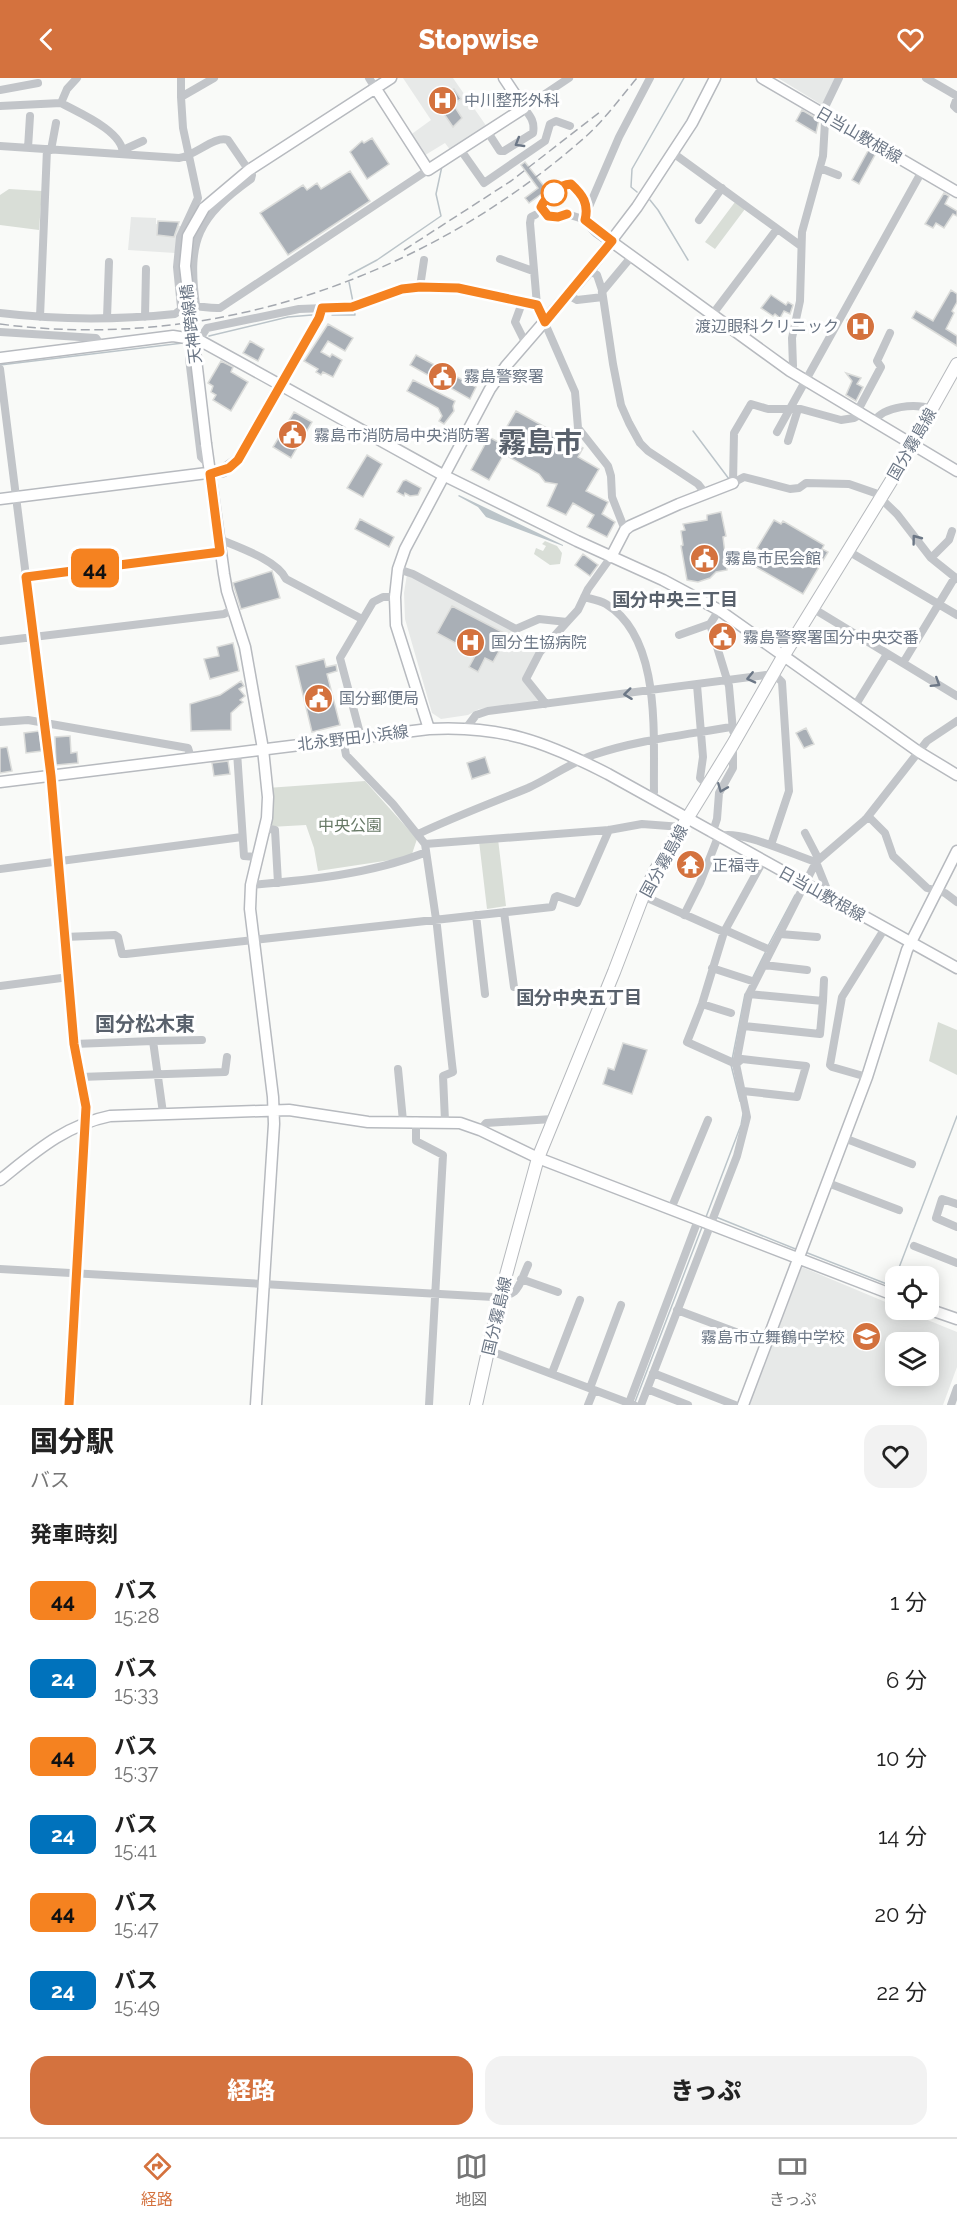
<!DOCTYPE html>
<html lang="ja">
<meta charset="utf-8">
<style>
body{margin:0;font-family:Raleway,"Noto Sans JP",sans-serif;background:#f2f2f2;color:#222;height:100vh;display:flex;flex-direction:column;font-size:22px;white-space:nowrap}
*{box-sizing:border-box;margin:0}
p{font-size:20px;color:#767676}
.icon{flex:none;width:33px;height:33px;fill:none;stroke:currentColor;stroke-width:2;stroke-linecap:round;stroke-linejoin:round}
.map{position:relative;height:1327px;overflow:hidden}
.drawer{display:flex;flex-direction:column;background:#fff;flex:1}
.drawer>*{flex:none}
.badge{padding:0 12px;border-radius:9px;font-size:21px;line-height:39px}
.controls{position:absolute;left:885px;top:1188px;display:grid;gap:12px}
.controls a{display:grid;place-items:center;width:54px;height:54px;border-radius:12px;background:#fff;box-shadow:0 3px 15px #0003;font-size:30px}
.map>.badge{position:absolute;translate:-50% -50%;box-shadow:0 0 0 3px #fff}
h2{padding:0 30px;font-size:22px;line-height:54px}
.round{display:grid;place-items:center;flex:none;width:63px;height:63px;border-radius:18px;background:#f2f2f2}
.head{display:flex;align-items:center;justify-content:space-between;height:102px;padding:0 30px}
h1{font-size:28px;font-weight:800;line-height:45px}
.primary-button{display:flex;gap:12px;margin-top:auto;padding:12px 30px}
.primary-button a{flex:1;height:69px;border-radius:18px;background:#d4723e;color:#fff;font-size:24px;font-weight:800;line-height:69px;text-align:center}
.primary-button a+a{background:#f2f2f2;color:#222}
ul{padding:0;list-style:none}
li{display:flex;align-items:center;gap:18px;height:78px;padding:0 30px}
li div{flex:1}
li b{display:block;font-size:22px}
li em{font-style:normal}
li .badge{min-width:66px;font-weight:700;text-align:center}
header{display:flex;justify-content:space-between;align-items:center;height:78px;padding:0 30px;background:#d4723e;color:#fff;font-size:27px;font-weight:800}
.tabs{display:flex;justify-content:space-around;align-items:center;height:84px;border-top:2px solid #e0e0e0;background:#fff;font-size:16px;color:#767676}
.tabs a{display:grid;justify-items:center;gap:3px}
.tabs .active{color:#d4723e}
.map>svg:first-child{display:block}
</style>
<header><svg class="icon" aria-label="back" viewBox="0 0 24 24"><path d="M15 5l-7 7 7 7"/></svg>Stopwise<svg class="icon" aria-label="heart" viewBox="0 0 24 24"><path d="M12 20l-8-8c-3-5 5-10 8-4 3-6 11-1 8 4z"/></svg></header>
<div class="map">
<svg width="957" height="1327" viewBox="0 0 957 1327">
<rect width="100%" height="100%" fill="#f9faf8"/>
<path fill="#e7e9e8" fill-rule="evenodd" d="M403,0H453L487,49L451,73L445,65L422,79L409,58L431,42Z
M778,0H835L822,27Z
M131,139L156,140V146L181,148L175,175L128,172Z
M407,496L520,556L540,572L525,601L544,624L479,631L468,637L441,641L432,635L405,541L404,515Z
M802,1189L895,1228L896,1232H903L957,1254V1289L943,1327H749ZM896,1264H928V1298H896Z"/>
<path fill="#d9ded7" d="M9,111L42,113L39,152L0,147V117Z
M735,124L745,131L715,171L705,164Z
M545,463L557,468L562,475L560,486L550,487L534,476L536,470L543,473L546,468L542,466Z
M365,703L417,761L411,779L318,793L314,770L306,747L270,749L267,710Z
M498,761L506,828L487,831L479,763Z
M938,944L957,952V997L929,983Z"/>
<path fill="#bbc4c9" d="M459,417L563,467V468L486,439L478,429L458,418Z"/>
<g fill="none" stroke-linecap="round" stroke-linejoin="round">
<path stroke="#bbc4c9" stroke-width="1.5" d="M637,114L631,109L632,91L684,0
M650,122L658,132L688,182
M349,197L377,182L441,138L436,116L442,88
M349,204L353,224
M332,237H355L354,232
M209,258L288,239L312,237
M0,287L183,265
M693,353L729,401
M768,868L795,817
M752,901L766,873
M732,982L745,916
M731,987L740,1023
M706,1139L741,1047L743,1036
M716,1139L798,1172
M805,1174L892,1208L957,1038
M635,1324L702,1149"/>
</g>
<path fill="#a9afb6" stroke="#dbdcda" stroke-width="1.5" d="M440,9L444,16L454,11L461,21L453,26L462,40L453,49L436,24L432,27L429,23L434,20L431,15Z
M802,32L819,42L816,55L796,43Z
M372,60L389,86L367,101L350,74L362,63L364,65Z
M869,71L876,75L859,106L852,102Z
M525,84L547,112L529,125L525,120L538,110L521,87Z
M350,93L370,123L288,177L260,135L303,107L307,112L317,105L321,111Z
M944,115L949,118L945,126L957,133V138L953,136L944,150L936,145L933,150L925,146Z
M158,143L179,144L174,159L157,157Z
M951,212L957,216V224L952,233L954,235L946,251L957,258V268L912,240L916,233L933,243Z
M771,217L786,227L788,224L793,227L790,236L784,233L780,240L775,236L773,238L761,230Z
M853,238L873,249L869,259L848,248L847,242Z
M328,246L353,260L345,273L328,263L321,274L330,279L332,276L342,282L333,299L323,294L321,297L316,294L318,291L304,283Z
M250,263L264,271L258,283L243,275Z
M416,277L476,309L470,321L410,287Z
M221,283L233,289L231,294L248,304L231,333L213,322L216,317L211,314L213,308L208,305Z
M846,295L861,300L857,306L863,309L856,323L846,317L852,303Z
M413,302L455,323L453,328L454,333L444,346L439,343L442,338L438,330L407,313Z
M516,333L583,370L578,379L599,391L586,413L608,424L602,436L615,444L607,459L587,449L594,437L573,425L566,437L547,428L557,406L545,404L539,396L504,376L489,402L471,392L489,359L498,364Z
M294,334L312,344L291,380L273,369Z
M367,377L382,386L363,419L347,410Z
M406,402L421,410L418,417L410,418L405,415L404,418L397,414L403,403Z
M721,434L726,458L723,459L727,492L716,494L710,500L698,504L687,502L681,468L683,467L681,453L685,452L683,446L707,442V437Z
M360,441L394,459L389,469L355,451Z
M774,442L781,446L783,443L824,467L822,471L828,474L803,516L756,489L764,475L757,470Z
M583,476L598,487L590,498L575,487Z
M272,493L280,520L241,531L233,505Z
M452,528L508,557L493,584L485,580L478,594L469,589L476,576L437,555Z
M233,565L239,593L210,601L204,581L219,578L217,569Z
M324,581L326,589L336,587L337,593L327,596L340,647L312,654L296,588Z
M241,603L244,608L239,611L245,618L240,622L243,624L231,635V652L191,653L190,626L220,617Z
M806,650L814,666L804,670L796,655Z
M39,653L42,673L26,675L24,655Z
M70,658L71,675L77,674L78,685L56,687L55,659Z
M7,669L12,693L0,695V670Z
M485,679L490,695L472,701L467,685Z
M228,683L230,696L214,698L212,685Z
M623,965L647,972L632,1016L603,1006L608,990L614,992Z"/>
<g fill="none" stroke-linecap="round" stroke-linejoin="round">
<defs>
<path id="secondary" d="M762,0L957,114
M376,11L428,92L524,30L504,0
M204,130L249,92L391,0
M586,142L597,153L790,293L957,393
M0,280L173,258L199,262L443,397L577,463L663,502L719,532L919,674L957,697
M206,366L224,496L227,513L245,569L263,671L268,719L267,740L251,807L250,831L273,1019L274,1046L256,1327
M0,421L223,393L238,382L280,308
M611,479L625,452L630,448L679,426L733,405
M429,651L396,547L395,519L398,491L405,471L490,311L506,288L589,192L637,129L692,45L715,0
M0,704L429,651C501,647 546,664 608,696L957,890
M0,1102C34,1075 65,1047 110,1038L289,1032L368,1044L460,1045L480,1052L538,1080L896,1218
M928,1231L957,1241
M743,1327L867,999L907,872L957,773"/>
<path id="primary" d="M476,1327L500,1219L538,1080L614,894L643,818L655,793L733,666L784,577L893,400L957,286"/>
</defs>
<use href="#secondary" stroke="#b7babf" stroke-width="13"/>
<use href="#primary" stroke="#b6b9bd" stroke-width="14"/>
<path stroke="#c2c5c9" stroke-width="8" d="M181,0V19
M369,0L376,11
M926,0L957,18
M0,12L38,5
M957,20L954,28L957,31
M61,25C79,35 123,53 123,76
M0,28L61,25L67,11L77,0
M487,53L500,73H504L533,55C535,44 531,39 524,30L569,0
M0,68L179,80C195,78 215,57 228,62L252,97L251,101C198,139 187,162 196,227
M28,70L30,38
M460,71L484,105L545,63L550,46L556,43L570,48
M51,72L56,45
M123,72L143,63
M673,75L801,168
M820,90L838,97
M564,106H571C583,117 589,126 586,142L567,136L558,139L548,138L541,129L545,121Z
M588,131L619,59L650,0
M535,137L531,139L530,145L537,227L575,314L578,350L608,388L611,398L612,419L625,452
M699,142L722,110
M500,181L533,193
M589,192L597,197L602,212L613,286L621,327L629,345L640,365L648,373L698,406L705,415
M420,209L424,182
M602,214L632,178
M568,217L577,222L603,219
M522,225L515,244L526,266
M181,229L177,189L180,159L198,120L183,50L181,19L214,0
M0,235C58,242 117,242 175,236C192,222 200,231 220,230L428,92
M712,237L777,151
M40,239L47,71
M145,239L146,191
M107,240L109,184
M0,254L96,260L100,266
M0,291L51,698L74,966L86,1029L69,1327
M790,293L793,288L792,260L800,223L802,154L823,78L826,27L839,0
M280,308L319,240L322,230
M857,334L881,289L877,283L890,255
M874,343C885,328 915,325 932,331
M777,354L922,93
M788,363L798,331
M209,387L201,379L189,280L192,272L207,250L299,231L352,229L402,211L420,209L458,210L537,227
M733,405L744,399L790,411L799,410L806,405L849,406L875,415L897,436L931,480L957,501
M733,405L734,355L751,326L768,331H801L841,342L854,340L861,336
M219,461C238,469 277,482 286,501L362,541
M848,473L957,537
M931,480L949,462L952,453
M398,491L413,496L516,551L539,541L567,544L578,532L588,511L611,479
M26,499L220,474
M584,519C591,521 599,522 606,526C662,560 653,658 654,714L651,721
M814,531L957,618
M719,532L710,546L729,608L733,653
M679,557L710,546
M0,563L224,536L233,531
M903,585L955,499
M697,607L703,679L700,700L708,707
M546,626L526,601L540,574L567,544
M855,628L887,576
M0,644L28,642L188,670L191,680
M467,649L476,637L488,633L774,596L782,604L789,713L771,767
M361,659L340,580L373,524L383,519H395
M343,661L346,677L393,726L425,766L437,848L452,986L453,994L443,998L445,1043
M237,674L244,778L257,779
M866,741L870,740L885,755L893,778L927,810L945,815L957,824
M265,750L275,752L278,805
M805,755L818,780
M418,756C454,739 491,725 528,710C550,700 570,685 593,677C637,662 685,657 731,649
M712,756L717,741L719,715L733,690V668
M425,766L609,752L642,746L682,749
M816,784L826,809L824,816
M0,791L242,759
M251,807C309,802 370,796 424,775
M643,818L724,854
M504,834L514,909
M476,837L485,916
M684,837L700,805L718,759C735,749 796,778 816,784L866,741L927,663L957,643
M725,852L770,872
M780,856L817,859
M64,859L115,857L118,859L122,876H126L552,829L555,819L557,818L577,825L609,752
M764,887L807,892
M712,890L755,904
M0,908L69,899
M823,923L824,902
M702,926L731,935
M744,948L820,956L823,923L749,916
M153,963L202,962
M74,966L153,963L163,1035
M398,991L403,1043
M80,999L225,994L227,979
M867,999L832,989L830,987L842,919L885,850
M743,1013L797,1019L806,988L742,981L736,986L687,964L702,926L724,854L763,783
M416,1043V1063L443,1077L429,1327
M480,1052L486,1045L553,1041
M844,1060L912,1086
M828,1105L899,1132
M957,1126L942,1121L936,1140L957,1149
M671,1131L708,1042
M914,1168L957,1185
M0,1191L493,1219C520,1218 518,1209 528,1187
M521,1201L558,1214
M677,1232L765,1265
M488,1272L634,1327
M552,1295L580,1222
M653,1295L735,1327
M590,1310L621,1227
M647,1311L688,1327
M629,1325L698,1142
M588,1327L594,1312
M641,1327L737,1078L747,1039L736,986L749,916L816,784
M951,1327L957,1310"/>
<use href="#secondary" stroke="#fff" stroke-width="10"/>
<use href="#primary" stroke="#fff" stroke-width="12"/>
<path stroke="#a4a8af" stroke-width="1.5" stroke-dasharray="9 4.5" stroke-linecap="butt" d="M404,172L511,103L600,34
M0,246C211,274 424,200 583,61C603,44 620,20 637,0"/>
<defs>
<path id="secondary-bridge" d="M204,130L188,158L185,188L206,366"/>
</defs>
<use href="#secondary-bridge" stroke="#b7babf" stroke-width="13" stroke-linecap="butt"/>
<use href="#secondary-bridge" stroke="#fff" stroke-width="10"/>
</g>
<defs><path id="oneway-chevron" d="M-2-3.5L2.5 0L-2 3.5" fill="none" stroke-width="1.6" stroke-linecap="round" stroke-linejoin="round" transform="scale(1.5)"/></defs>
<g stroke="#6c7786">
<use href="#oneway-chevron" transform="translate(519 65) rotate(149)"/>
<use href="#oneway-chevron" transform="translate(916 461) rotate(-127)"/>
<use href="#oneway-chevron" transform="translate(751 600) rotate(167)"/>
<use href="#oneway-chevron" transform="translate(936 605) rotate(32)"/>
<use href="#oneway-chevron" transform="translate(628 616) rotate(173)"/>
<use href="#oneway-chevron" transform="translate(722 710) rotate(112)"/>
</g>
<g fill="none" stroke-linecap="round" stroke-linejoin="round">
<defs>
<path id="line" d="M69,1327L86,1029L74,966L51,698L26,499L220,474L210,396L229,390L238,382L319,240L322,230L352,229L402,211L420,209L458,210L537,227L545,244L612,163L585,142C589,126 583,117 571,106C559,107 546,118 541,129L548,138L558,139L567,136"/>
</defs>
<use href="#line" stroke="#fff" stroke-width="14"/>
<use href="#line" stroke="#f58220" stroke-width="9"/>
</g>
<defs>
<symbol id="hospital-disc" viewBox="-11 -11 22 22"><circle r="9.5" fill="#d4723e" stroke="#fff"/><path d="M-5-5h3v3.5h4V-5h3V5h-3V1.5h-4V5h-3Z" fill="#fff"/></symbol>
<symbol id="civic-disc" viewBox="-11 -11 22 22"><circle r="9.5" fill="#d4723e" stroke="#fff"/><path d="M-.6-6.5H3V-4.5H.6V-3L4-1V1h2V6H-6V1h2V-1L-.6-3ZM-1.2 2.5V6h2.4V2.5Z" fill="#fff"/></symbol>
<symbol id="temple-disc" viewBox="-11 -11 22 22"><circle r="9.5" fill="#d4723e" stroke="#fff"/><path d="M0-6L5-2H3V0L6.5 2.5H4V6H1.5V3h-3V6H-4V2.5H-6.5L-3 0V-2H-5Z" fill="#fff"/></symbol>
<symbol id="school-disc" viewBox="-11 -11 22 22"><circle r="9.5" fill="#d4723e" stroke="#fff"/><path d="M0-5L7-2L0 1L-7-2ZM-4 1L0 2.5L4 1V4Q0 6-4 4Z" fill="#fff"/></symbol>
</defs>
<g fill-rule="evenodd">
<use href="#hospital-disc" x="426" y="6" width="33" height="33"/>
<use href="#hospital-disc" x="844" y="232" width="33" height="33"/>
<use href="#civic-disc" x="426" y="282" width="33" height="33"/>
<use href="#civic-disc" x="276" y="340" width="33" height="33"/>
<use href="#civic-disc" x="688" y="464" width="33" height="33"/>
<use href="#civic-disc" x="706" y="542" width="33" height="33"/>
<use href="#hospital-disc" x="454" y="548" width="33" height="33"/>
<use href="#civic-disc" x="302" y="604" width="33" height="33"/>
<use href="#temple-disc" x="674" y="770" width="33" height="33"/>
<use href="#school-disc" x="850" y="1242" width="33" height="33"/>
</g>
<circle fill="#fff" stroke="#f58220" stroke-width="3" cx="554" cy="115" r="12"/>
<g text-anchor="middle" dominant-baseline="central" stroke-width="6" stroke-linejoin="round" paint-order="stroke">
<g font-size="16" fill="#6c7786" stroke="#fff" text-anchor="start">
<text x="464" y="22">中川整形外科</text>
<text x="839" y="248" text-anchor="end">渡辺眼科クリニック</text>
<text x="464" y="298">霧島警察署</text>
<text x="314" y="357">霧島市消防局中央消防署</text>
<text x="725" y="480">霧島市民会館</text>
<text x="743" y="559">霧島警察署国分中央交番</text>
<text x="491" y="564">国分生協病院</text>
<text x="339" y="620">国分郵便局</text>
<text x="712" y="787">正福寺</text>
<text x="845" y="1259" text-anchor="end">霧島市立舞鶴中学校</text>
</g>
<g font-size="16" fill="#6c7786" stroke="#fff">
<text transform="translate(859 57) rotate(30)">日当山敷根線</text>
<text transform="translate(191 246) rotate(-97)">天神跨線橋</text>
<text transform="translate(912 366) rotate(-60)">国分霧島線</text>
<text transform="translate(353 660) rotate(-7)">北永野田小浜線</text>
<text transform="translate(664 783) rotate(-61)">国分霧島線</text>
<text transform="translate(822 816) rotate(29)">日当山敷根線</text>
<text transform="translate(497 1238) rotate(-77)">国分霧島線</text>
</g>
<g font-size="16" fill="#677966" stroke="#fff">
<text x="350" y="747">中央公園</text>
</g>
<g font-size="18" font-weight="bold" fill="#59616c" stroke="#fff">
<text x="675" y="521">国分中央三丁目</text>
<text x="579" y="919">国分中央五丁目</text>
</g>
<g font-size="20" font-weight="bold" fill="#59616c" stroke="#fff">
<text x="145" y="946">国分松木東</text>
</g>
<g font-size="28" font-weight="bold" fill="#59616c" stroke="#fff">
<text x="540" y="364">霧島市</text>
</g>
</g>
</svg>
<div class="controls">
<a><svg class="icon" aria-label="locate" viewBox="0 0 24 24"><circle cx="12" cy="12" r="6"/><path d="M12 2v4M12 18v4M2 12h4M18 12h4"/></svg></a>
<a><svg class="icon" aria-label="layers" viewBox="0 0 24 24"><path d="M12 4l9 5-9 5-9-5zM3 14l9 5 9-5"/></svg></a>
</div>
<b class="badge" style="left:95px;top:490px;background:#f58220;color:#111">44</b>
</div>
<section class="drawer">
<div class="head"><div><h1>国分駅</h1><p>バス</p></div><a class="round"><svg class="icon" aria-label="heart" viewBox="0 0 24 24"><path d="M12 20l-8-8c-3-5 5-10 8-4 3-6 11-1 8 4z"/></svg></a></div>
<h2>発車時刻</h2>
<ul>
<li><span class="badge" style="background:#f58220;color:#111">44</span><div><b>バス</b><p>15:28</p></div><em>1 分</em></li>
<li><span class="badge" style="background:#0072bc;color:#fff">24</span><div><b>バス</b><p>15:33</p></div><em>6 分</em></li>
<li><span class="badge" style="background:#f58220;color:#111">44</span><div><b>バス</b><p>15:37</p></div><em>10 分</em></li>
<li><span class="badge" style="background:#0072bc;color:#fff">24</span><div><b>バス</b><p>15:41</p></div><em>14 分</em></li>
<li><span class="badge" style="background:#f58220;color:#111">44</span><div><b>バス</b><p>15:47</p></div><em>20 分</em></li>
<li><span class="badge" style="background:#0072bc;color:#fff">24</span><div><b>バス</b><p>15:49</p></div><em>22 分</em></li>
</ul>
<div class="primary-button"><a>経路</a><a>きっぷ</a></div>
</section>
<nav class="tabs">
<a class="active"><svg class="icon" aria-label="directions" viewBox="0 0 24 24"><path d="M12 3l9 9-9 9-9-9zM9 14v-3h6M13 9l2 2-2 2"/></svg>経路</a>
<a><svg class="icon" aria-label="map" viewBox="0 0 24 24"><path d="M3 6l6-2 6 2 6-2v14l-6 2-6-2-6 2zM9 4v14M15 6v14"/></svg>地図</a>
<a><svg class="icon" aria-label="tickets" viewBox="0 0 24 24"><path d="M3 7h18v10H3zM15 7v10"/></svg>きっぷ</a>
</nav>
